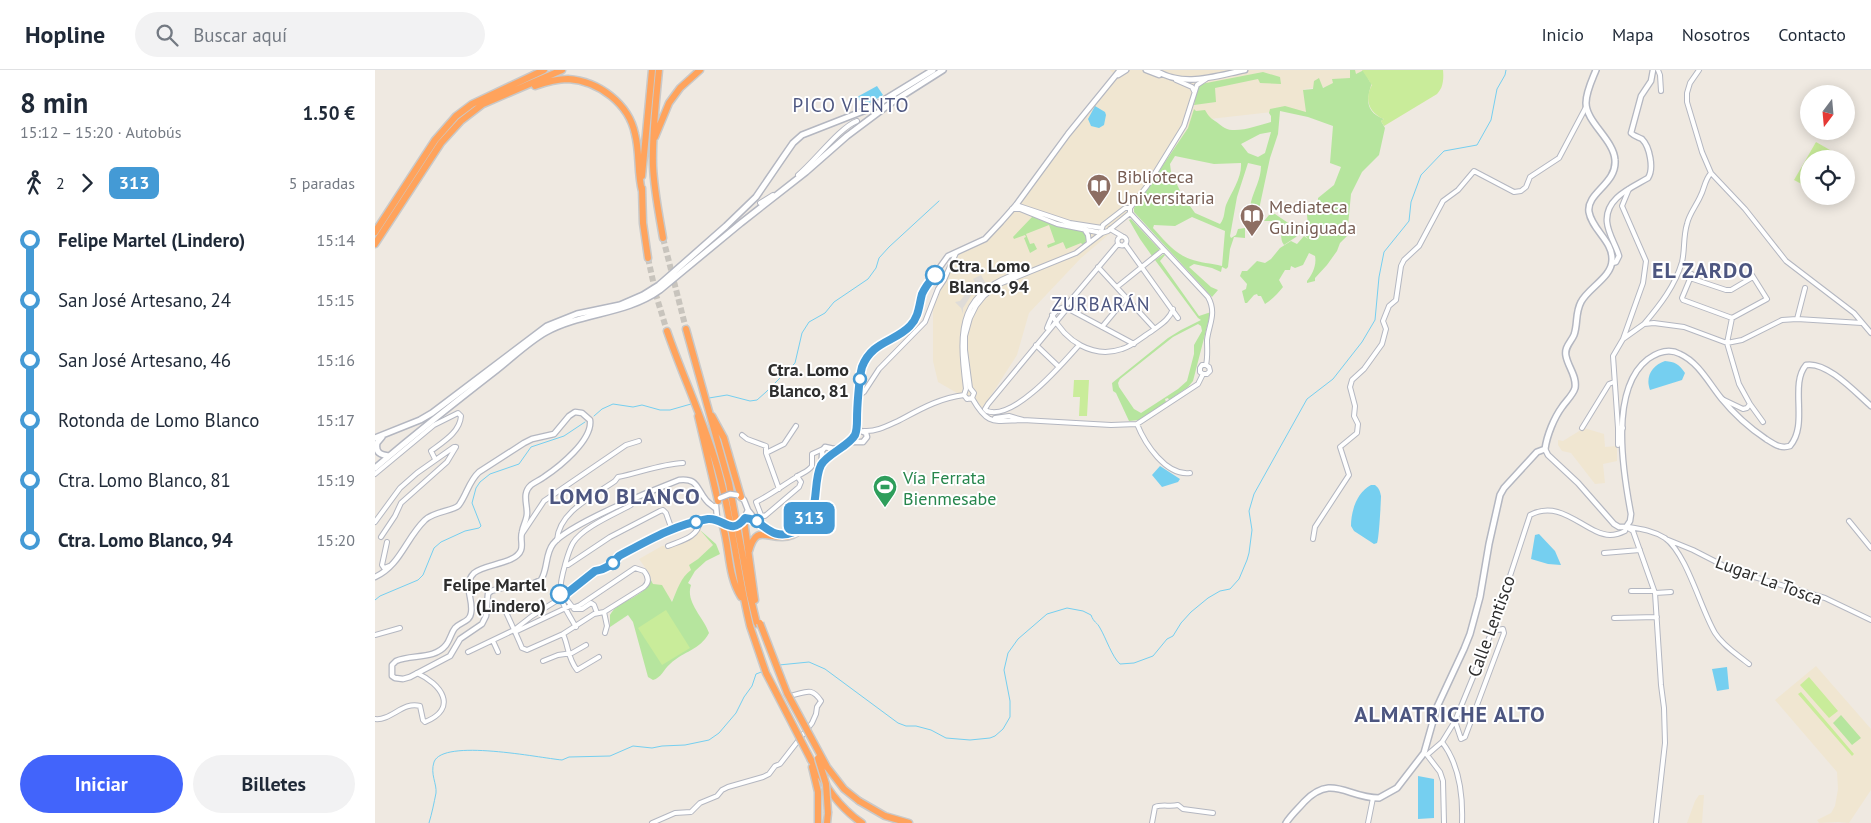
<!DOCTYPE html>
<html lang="es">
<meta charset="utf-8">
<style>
body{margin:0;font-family:"PT Sans",sans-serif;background:#f2f2f3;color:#1f2937;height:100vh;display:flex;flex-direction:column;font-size:19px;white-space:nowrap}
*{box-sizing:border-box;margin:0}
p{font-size:16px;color:#747a83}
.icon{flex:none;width:28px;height:28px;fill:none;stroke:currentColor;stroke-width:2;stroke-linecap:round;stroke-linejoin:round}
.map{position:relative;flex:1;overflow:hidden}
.side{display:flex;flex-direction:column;background:#fff;width:375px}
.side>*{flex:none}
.badge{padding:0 10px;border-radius:8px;font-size:18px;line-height:32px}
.needle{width:32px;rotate:196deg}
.tools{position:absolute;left:1425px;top:15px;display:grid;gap:10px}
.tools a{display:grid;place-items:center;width:55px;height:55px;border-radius:50%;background:#fff;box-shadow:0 2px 12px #0003;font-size:25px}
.map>.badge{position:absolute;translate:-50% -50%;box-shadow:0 0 0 2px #fff}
.legs{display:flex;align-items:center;gap:8px;height:55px;padding:0 20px;font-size:16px}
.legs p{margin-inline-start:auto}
.headline{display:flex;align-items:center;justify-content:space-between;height:85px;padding:0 20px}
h1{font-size:28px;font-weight:600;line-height:38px}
.action{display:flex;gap:10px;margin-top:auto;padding:10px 20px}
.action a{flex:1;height:58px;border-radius:30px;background:#4264fb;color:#fff;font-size:20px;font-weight:600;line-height:58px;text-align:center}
.action a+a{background:#f2f2f3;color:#1f2937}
ul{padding:0 20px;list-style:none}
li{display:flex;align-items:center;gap:18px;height:60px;font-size:19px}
li i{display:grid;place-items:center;width:8px;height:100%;margin:0 6px;background:currentColor}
li i::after{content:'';width:12px;height:12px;margin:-6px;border:4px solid;border-radius:50%;background:#fff}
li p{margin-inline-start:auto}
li:first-child i{background:linear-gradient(#0000 50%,currentColor 0)}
li:last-child i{background:linear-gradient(currentColor 50%,#0000 0)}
header{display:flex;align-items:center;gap:30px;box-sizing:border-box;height:70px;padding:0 25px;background:#fff;border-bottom:1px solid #e0e1e3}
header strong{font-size:24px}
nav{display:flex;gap:28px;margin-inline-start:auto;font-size:18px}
.search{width:350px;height:45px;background:#f2f2f3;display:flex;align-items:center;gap:12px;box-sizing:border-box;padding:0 18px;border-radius:28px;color:#747a83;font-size:19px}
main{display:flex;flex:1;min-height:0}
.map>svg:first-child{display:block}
</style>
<header>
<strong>Hopline</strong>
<div class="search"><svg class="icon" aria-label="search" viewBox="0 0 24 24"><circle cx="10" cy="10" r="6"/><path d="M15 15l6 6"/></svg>Buscar aquí</div>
<nav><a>Inicio</a><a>Mapa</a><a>Nosotros</a><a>Contacto</a></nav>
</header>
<main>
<section class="side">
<div class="headline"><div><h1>8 min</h1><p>15:12 – 15:20 · Autobús</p></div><b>1.50 €</b></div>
<div class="legs"><svg class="icon" aria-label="walk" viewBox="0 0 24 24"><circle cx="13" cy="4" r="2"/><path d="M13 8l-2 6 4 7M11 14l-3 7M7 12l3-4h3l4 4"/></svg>2<svg class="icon" aria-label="forward" viewBox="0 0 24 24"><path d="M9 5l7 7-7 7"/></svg><b class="badge" style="background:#449ad5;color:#fff">313</b><p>5 paradas</p></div>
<ul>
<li><i style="color:#449ad5"></i><b>Felipe Martel (Lindero)</b><p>15:14</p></li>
<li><i style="color:#449ad5"></i><span>San José Artesano, 24</span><p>15:15</p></li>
<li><i style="color:#449ad5"></i><span>San José Artesano, 46</span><p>15:16</p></li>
<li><i style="color:#449ad5"></i><span>Rotonda de Lomo Blanco</span><p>15:17</p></li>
<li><i style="color:#449ad5"></i><span>Ctra. Lomo Blanco, 81</span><p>15:19</p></li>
<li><i style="color:#449ad5"></i><b>Ctra. Lomo Blanco, 94</b><p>15:20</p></li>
</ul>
<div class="action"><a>Iniciar</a><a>Billetes</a></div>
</section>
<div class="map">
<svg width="1496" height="753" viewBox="0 0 1496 753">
<rect width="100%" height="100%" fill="#efe9e1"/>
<path fill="#f0e6d1" d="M735,0H1068V1L1067,17L1062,24L1009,56L993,30L987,13L929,19L932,42L914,40L817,51L753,148L706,188L654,243L642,285L608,338L563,312L558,291V241L563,219L579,185L612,169L739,4Z
M1209,358L1229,364L1230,377L1242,376V391L1228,394L1230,413L1220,414L1196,383L1187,381L1183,375V370L1188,371Z
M325,460L338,475L323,489L314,495L317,500L309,507L296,532L278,514L274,503L264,489L287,476L302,474L316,469Z
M1441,596L1496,659V720L1474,753L1463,752L1444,753L1442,750L1456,743L1460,736L1463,719L1462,702L1400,630Z
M1324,725H1329L1327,753H1312L1320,731Z"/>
<path fill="#b6e59e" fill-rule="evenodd" d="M975,0H980L981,4L989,0L995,12L1000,4C994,22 985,40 1009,49L1006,51L1010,58L1004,85L987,102L976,124L972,166L965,173L962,181L952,195L940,208V211L932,213V211C937,205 942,195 940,186L934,183L928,195L920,198L916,196L915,200H910L904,210L908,217C903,223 898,229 890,234L886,226H883L882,224L879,225L872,233H870L867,221L871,219L872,214L865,206L867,201H872L882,191L890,193L896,189L905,178L916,171L922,174L929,166L933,169L930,165L933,155L932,145L933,142L938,145L946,135L943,131V128L959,115L966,97L955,93L958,56L933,47L905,41L903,64L895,88L880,158L874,156C874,148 874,139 876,132C879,120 886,109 886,96L873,93L862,127L855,166L856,168L861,165L863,159L870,158V168L859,167L855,179L853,197L851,199L847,197L846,202L837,198L819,194L814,197L836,217L843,220L837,227L759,142V138L813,58L819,39L821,41L830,40C833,45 835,48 840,51C845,54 850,60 857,60C870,61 884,55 896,52V46L894,43L895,39L910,36L931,42L928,20L938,19L939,11L944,8L948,18L958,13L957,9L975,8ZM896,62L890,83L883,87L873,83L866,74L885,64ZM800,86L839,94L866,93C867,108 857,121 851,135C849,141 850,148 845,154L820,143L807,125L796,102L795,94ZM817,147L850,161L847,196C836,193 825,193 815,189C800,184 788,169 778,158L779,155L800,156Z
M888,2L905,7L906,14L885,13L883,9L840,18L841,32L819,35L822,18L826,14Z
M900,144L919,157L924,154L928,157L921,167L909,175C904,169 908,160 904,153L897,151H889L894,145Z
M658,146L709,161C712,167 713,170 708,175L706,173L691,179L688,172L673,178L672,175L680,172L674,155L651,164L655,174L659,173L662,179L655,183L649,168L651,167L650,165L639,169L638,167Z
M756,149L785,180L777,186L765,169L754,150Z
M789,184L790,185L785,191L824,246L836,242L835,245L818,311L813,317L794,330L793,328L790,329L791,332L764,350L754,351L741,323L738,321L737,313L793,268L806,260L826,250L823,248L780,190ZM823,254L826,256L827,261L819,275V284L812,311L803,319L766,343L759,339L744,317L743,313L745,309L798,267Z
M325,460L341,474L345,484L331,491L320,501L313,513L316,515C310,532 329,548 334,563C324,581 310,580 295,594C289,599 286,608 278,610L273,607L258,552L253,545L235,557V545C243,529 274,527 275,508L278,514L287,515L297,532C302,520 306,507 316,500L314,495L323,489L338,475Z
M1466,645L1486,668L1477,675L1458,653Z"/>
<path fill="#c9ec9a" d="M987,0H1068C1069,9 1068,18 1062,24L1009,56L1006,51L1009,49C994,43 989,29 997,15Z
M1441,72L1469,88L1434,89V118L1419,110Z
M699,310H714L712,346H704L705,327H698Z
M291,540L315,578L287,595L263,558Z
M1434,607L1463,641L1454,648L1425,615Z
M1426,622L1479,684L1477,686L1423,624Z"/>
<path fill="#dfdcd8" d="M606,205L611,214L609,216L606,215L597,224L588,238V244L586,238L580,232L585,231L600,212L598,209Z"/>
<path fill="#75cff0" d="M502,16L508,25L489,37L482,27Z
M720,36L730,42L731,45L729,55L724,58L716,56L713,49Z
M1290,291C1300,292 1304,294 1310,303L1307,310L1275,320C1270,307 1277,295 1290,291Z
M785,396L805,409L803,412L787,417L777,405Z
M996,415H1000C1004,418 1005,421 1006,426C1006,431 1004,470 1002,473L999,474L979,461L976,456C976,441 982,422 996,415Z
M1164,464L1180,481L1186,495L1173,494L1156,489L1160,465Z
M1352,597L1354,619L1342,621L1337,599Z
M1043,706L1059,709V748L1043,749Z"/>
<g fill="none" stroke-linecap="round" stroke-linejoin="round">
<path stroke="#75cff0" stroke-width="1" d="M334,328L352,325L375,331L382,330L391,322L420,293L427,263L434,252L450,243L459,232L493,209L501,198L504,188L514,177L564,131
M219,346L227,339L238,334L258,337L267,335L285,340H295L316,334
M0,530L5,526L43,510L48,505L59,478L66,472L90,461L104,458L106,456L97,433L101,418L105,412L115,404L144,394L156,377L189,366L210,352
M404,595L434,592L450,599L523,653L531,656H541L556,660L571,668L595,670L615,668L620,666L628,659L635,647V631L629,600L633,583L643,569L672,544L692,538L708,541L716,545C719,553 722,552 725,558C731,568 737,587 745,594L759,593L778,586L792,569L798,566L806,553L816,542L833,528L845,521L855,519L864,509L872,490L874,483L877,460L874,441L879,424L932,329L958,309L987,272L1000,250L1004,207L1009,182L1034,151L1036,132L1046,105L1069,81L1102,75L1116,50L1122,19L1130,5L1131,0
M54,753C57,743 59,733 61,723C62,714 55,704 59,692C68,668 165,688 187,690L194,687L235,686L258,676L277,678L287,676L310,675L334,670L344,663L361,643L369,627L377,616L381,604L389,601"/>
<path stroke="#c8c4bd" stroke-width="6" stroke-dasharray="6 3" stroke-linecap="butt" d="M288,168L311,259
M273,188L281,225L292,261"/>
<defs>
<path id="minor" d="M1283,0L1285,5L1286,21
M1324,0L1315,13L1312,23V32L1327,82L1336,103L1370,139L1411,191L1479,243L1496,263
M801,10L817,17L819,21
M423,105C439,92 465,57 482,51
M385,133L398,125
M641,135L695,153L727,158
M637,139H645L682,154L727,163
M709,159L713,165L714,173
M735,159L747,166
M726,161L728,155L750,138H755
M742.5 171a4.5 4.5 0 1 1 9 0a4.5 4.5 0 1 1-9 0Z
M750,174L803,248
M723,197L779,258
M1317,204L1307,228L1308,230L1357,248L1392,229L1377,205
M1315,208L1351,220H1356L1378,207
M742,217L788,180
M677,245C690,271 718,289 747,279C758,276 767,267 777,261C786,254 794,250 798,239
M1422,249L1430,218
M1269,254C1285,235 1300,216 1307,192C1310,180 1308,167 1312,154C1314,144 1321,136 1325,127C1330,118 1329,111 1336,103
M727,257L751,228
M672,258C676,248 679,239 690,237L759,274
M1248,269L1268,213L1271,191L1247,136L1254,119
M661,275L684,297
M704,275C687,294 639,351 612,341L610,339L613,334L690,241V237L743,174
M828,304L825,302V298L827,295H831
M589,325L591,319C583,256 583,221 652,200
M484,326L489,322L504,299L550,252L563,219L569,210L581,183
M1347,329L1368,339L1372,338L1375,334L1364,314L1352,273L1357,248
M1375,334L1388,352
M620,348L634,346L648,350L736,355L762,354L823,314L828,304H832L835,301L834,297L831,295C833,286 832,279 832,270C834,254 842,243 833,227L755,143
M648,350C618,351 613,356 597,328L599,323L595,318L590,280V266L595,248L601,236L609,226L622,215L701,183L727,163L733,161L755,143V138L772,116L809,56L822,15L831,9
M762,354C770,374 791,406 815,403
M1207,358L1234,314L1239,312
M1243,358V375
M1248,358H1243L1238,286L1248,269L1269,254L1279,253L1309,257L1352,273L1367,270L1407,250L1422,249L1487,253
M489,361C501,362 512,356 523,351C544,340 564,328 589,325L592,329L597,328
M367,365L372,369L391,376V383L404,419
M391,383L409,374L421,356
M0,404L59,355L83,343L86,346C85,362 68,372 56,381L60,389
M422,406L426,412L424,417L390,446L386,445L381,432C395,425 407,416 420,408C426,403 433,402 437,396V384L448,379
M1474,451L1496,478
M0,452L25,418L42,403L79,377H81
M1251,457L1258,461L1280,523L1286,615L1289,638L1290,673L1281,753
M1254,457C1267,459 1279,461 1290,468C1312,484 1326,540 1340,563C1348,576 1363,585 1374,594
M147,464L169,431L251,375L264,371
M6,467L20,446L26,433L72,392L81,377
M938,469L940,457L974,405L965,377L982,363L983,354L979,346L980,336L975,317L977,310L989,299L1007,274L1011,259L1008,251L1014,236L1021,230L1026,196L1029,190L1044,176L1068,131L1083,120L1099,101L1139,122L1146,121L1151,117L1155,107L1184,88L1211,37
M1291,469L1318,480L1359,501L1450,528L1496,550
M182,470C184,441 219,426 240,411L243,407C264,403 286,394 308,393
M12,472L7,495L9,498L14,496
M293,476C305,471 325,467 324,451
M1229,483L1265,480
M190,495H193L235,467L285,441L288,440L291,443L297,460
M1256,521H1279
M1280,523L1296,522
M189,526L199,539H207L216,533L219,535L222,543
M229,542L232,556L230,563
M1239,548L1282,547
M201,557C185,530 181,526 190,495C192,488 194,480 198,473C208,457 240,444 256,435L258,430
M139,560L157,546L186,528L220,501C229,500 238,494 244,486C271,473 312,446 343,449
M188,564C194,577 192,587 202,600L224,587
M0,565L25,558
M118,571L123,582
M93,582L139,560L142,561L195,536L200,537L205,535L260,498L269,501C273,506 275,512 269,517L229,542L219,544L188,564L152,580L147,578C142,566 136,553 130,540
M168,591L183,585L197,583L211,575
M0,649C16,651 28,631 45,636L48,650L50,652C84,638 66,614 42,603
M1080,651L1086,669L1090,667L1129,563L1128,559L1117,561
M1067,672C1084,694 1088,726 1087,753
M1052,685L1067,672L1080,651L1117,561L1155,445C1187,428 1210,464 1235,465C1240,465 1246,463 1250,461L1251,457
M1052,685L1065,702L1068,711L1069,753
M277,753L300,743L316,742L325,733L342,726L347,720L353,717L388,707L394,704L400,696L405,694L437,653L441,644L442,637L446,631C435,614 428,625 413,626
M777,753L780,737C787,734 795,737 803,735L808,739L838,743
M993,753L998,728"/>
<path id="tertiary" d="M771,0L784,5
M780,0C808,18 840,6 870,0
M743,5L751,0
M1237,193L1241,192L1244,186C1241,175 1233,164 1232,152C1230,128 1256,118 1273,108C1279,99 1275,77 1267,69C1263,67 1259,66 1256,63L1266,26L1276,11L1278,0
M481,363L485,308L489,293L505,274L535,256L542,244L547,224L552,215L573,186L610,169L626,152L641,135L693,64L745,0
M1170,379L1173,385L1203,413L1239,454L1244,457H1251L1255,451L1256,444C1248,402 1234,319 1273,289C1283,282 1294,278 1305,284C1323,292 1334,313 1346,328C1359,344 1373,357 1391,369C1399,374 1405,379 1415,376C1434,354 1414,315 1431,295C1452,291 1481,323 1496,336
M447,393L459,383L475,372L483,361H486L491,363L492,367L488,372H475
M364,426L369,430L373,440L368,451
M341,436L342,447L349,455
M373,440C382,452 391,462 407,464
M426,458C441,445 441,424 444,405C445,397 448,390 447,381L450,377L459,379L467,377
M0,507C25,496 31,468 50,450C59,441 80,441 84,435C92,424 94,411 104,402L149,373L157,369L179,364L194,346L200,342L207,343L215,350C218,370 184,397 169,407C165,410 160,412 156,415C147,423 152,433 152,443C152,450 148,455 147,462C145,468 148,475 146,480C141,494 109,494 99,503C87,515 99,530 96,543C95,552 85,552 80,558C76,563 75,570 71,575C59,590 37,584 21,591L17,595V606L20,608L28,609L35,607L75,586L85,569L107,554L111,546L113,524L116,521L137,515L157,514L166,510C173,499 170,484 178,474C192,455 278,420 304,410C323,408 321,418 331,430C333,433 337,435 340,438"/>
<path id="secondary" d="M7,367L2,373C0,383 6,385 14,386
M0,368L45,350L57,343L172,256L202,244L245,235L268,225L284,215L351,156L381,127L409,86L418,73L427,65L496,38L558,0
M0,398C39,365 79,333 119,302C136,289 153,272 171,262C208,242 250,245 285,220L366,153L431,102L472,66L516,33L568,0
M911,753C916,745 923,739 929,732C957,703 972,728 1004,728L1022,718L1049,683L1062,637L1089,579L1095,564L1105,527L1114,474L1125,425L1129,418L1162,382L1170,379C1172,365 1179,348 1187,337C1191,331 1198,325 1200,318C1202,306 1193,297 1191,286C1189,277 1196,272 1199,265C1203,254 1200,243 1206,232C1213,218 1237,207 1237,190C1238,171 1217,160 1214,142C1211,123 1242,114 1240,90C1239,70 1211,52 1211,33C1211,22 1217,10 1221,0"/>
<path id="motorway" d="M284,0C281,32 277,64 278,96C279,120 284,144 288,168
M160,16C171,12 182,9 193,9C224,11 254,34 260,64C265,83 262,102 267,121
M280,67L294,33L305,18L325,0
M267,106L277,0
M267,118L268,153L273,188
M0,162L60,70L81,46L97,34L169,0
M0,174L66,73L86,51L108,34L187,0
M311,259L354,413L375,525L382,554
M292,261C309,310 332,357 345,407C358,456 363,507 375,556
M323,346L343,431
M337,346L349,368L366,427
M369,450L380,530
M347,453C355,477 352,505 366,527
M374,481C381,456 389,467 407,467C415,467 420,464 426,460L427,457
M436,690C450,715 463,737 487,753
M437,697L443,722V753
M484,731L510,746L534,753
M452,753L453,743"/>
</defs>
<use href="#minor" stroke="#b4b7c1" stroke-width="6"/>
<use href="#tertiary" stroke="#b4b7c1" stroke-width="7"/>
<use href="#secondary" stroke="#b4b7c1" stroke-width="8"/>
<use href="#motorway" stroke="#c9c9c9" stroke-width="9"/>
<use href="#minor" stroke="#fff" stroke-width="4"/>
<use href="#tertiary" stroke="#fff" stroke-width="4.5"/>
<use href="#secondary" stroke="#fff" stroke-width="5"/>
<use href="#motorway" stroke="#ffa35c" stroke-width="6"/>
<defs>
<path id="tertiary-bridge" d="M345,428L355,424L362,425
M349,455L359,456L367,452"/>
<path id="motorway-bridge" d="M385,553L412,623L452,697L469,719L484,731
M375,556L391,603L436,690
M443,688L451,714L453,743"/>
</defs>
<use href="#tertiary-bridge" stroke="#b4b7c1" stroke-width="7" stroke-linecap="butt"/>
<use href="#motorway-bridge" stroke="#c9c9c9" stroke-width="9" stroke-linecap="butt"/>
<use href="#tertiary-bridge" stroke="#fff" stroke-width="4.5"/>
<use href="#motorway-bridge" stroke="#ffa35c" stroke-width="6"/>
</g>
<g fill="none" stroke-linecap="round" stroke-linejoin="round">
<defs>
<path id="line-1" d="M185,524L186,528L220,501C229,500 238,494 244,486C272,471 301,454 333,449C348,447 356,467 370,448C389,449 394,472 419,462C448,451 436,415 446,395C452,384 474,376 480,365C482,360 482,355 482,350C482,338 484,308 487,297C497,271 520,272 535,256C544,247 544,235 547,224C550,217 555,211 560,205"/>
</defs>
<use href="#line-1" stroke="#fff" stroke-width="11"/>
<use href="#line-1" stroke="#449ad5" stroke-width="8"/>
</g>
<defs>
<symbol id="library-pin" viewBox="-11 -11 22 30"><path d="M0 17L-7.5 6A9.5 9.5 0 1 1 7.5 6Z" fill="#8d6e63" stroke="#fff"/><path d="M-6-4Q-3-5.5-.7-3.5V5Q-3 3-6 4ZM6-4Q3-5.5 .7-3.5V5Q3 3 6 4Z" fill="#fff"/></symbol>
<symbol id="stadium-pin" viewBox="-11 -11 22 30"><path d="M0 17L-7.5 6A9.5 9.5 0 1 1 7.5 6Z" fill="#2e9e5b" stroke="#fff"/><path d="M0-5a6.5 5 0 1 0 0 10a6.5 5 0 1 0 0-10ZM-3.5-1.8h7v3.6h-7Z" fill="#fff"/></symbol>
</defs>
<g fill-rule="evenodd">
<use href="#library-pin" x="710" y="102" width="28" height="38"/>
<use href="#library-pin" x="863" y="132" width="28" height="38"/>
<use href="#stadium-pin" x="496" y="403" width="28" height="38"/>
</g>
<g fill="#fff" stroke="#449ad5" stroke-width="2.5">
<circle cx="560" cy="205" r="9"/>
<circle cx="485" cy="309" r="6"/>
<circle cx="382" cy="451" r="6"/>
<circle cx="321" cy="452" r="6"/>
<circle cx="238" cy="493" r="6"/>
<circle cx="185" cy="524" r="9"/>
</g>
<g text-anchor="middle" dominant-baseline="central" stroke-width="4" stroke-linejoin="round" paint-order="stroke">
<g font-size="18" fill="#785e54" stroke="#fff" text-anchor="start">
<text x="742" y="106">Biblioteca<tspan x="742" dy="21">Universitaria</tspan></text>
<text x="894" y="136">Mediateca<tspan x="894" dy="21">Guiniguada</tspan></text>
</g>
<g font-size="18" font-weight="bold" fill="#2e2e2e" stroke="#fff" text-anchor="end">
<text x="574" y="195" text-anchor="start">Ctra. Lomo<tspan x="574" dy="21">Blanco, 94</tspan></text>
<text x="474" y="299">Ctra. Lomo<tspan x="474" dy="21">Blanco, 81</tspan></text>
<text x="171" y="514">Felipe Martel<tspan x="171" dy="21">(Lindero)</tspan></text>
</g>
<g font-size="18" fill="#27864d" stroke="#fff" text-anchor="start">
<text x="528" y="407">Vía Ferrata<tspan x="528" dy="21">Bienmesabe</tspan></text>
</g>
<g font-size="18" fill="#2e2e2e" stroke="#fff">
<text transform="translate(1394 510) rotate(20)">Lugar La Tosca</text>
<text transform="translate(1116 556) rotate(-70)">Calle Lentisco</text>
</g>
<g font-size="19" letter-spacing="1" fill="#4d5680" stroke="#fff">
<text x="476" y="35">PICO VIENTO</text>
<text x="726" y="234">ZURBARÁN</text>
</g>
<g font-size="22" font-weight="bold" letter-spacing="1" fill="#4d5680" stroke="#fff">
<text x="1328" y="200">EL ZARDO</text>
<text x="250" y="426">LOMO BLANCO</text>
<text x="1075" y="644">ALMATRICHE ALTO</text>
</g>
</g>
</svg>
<div class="tools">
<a><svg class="needle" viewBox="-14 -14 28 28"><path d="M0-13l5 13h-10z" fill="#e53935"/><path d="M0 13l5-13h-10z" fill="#747a83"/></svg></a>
<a><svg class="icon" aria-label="locate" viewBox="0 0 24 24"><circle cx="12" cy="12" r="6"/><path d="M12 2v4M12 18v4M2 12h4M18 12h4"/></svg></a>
</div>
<b class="badge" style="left:434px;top:448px;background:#449ad5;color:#fff">313</b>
</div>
</main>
